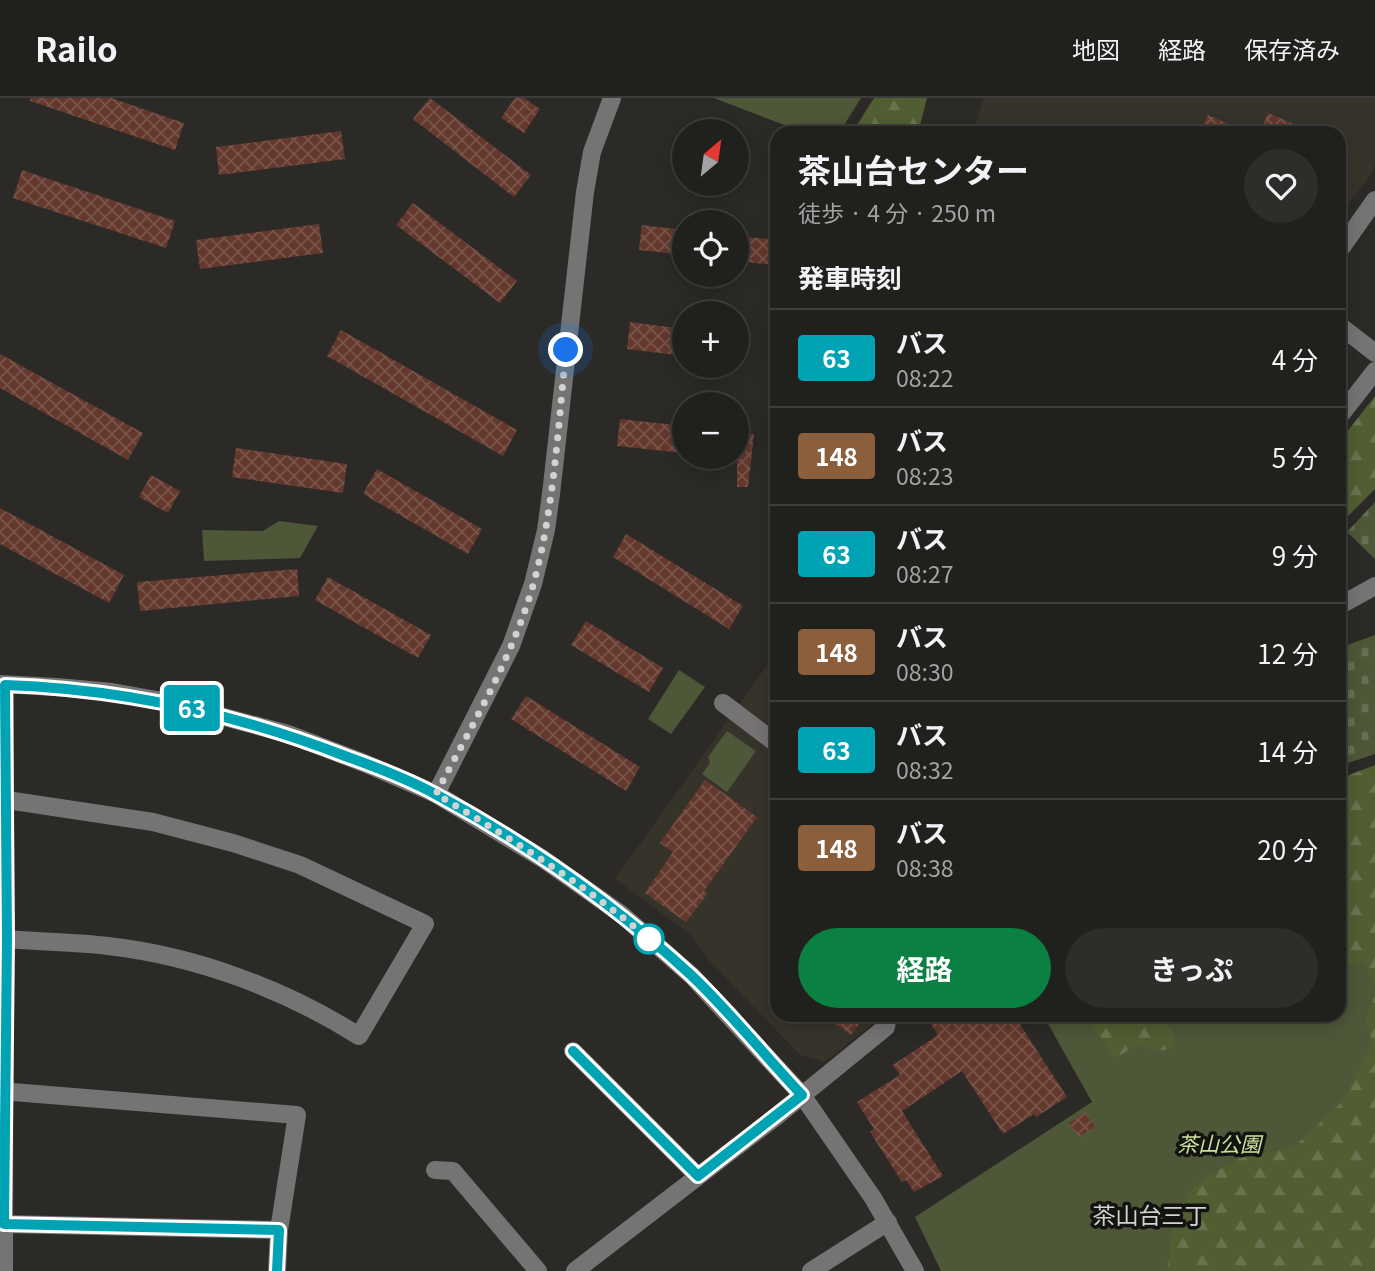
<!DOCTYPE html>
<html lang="ja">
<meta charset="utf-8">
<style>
body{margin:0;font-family:Georgia,"Noto Sans JP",serif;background:#2d2d2a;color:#f1f3f6;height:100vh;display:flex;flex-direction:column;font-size:26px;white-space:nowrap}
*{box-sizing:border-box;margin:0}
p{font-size:23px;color:#a2a3a4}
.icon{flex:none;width:38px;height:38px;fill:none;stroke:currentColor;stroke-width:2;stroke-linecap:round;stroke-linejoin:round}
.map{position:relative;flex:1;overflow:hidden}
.panel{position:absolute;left:770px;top:28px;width:576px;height:896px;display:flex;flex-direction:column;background:#20201d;border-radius:21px;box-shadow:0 4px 18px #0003,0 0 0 2px #3d3e3b}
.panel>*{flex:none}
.badge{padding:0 14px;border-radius:5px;font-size:24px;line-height:46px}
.needle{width:46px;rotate:29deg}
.controls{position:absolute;left:672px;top:21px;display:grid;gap:14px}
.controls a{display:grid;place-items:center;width:77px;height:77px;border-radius:50%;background:#20201d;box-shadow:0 4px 18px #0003,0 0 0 2px #3d3e3b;font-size:35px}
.you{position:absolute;width:35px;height:35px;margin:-18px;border:5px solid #fff;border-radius:50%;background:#1a73e8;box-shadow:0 0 0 10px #1a73e833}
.map>.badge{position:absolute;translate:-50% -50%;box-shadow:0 0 0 4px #fff}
h2{padding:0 28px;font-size:26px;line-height:63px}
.round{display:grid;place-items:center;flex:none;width:74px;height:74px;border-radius:37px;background:#2d2d2a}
.head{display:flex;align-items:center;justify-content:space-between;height:119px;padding:0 28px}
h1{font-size:33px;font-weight:700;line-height:52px}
.primary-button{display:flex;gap:14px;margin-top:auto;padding:14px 28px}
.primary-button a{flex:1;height:80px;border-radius:42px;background:#0b8043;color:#fff;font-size:28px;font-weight:700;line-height:80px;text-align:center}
.primary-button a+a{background:#2d2d2a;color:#f1f3f6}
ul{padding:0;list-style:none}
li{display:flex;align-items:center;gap:21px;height:98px;padding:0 28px;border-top:2px solid #3d3e3b}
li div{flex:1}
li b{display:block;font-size:26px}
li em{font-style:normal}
li .badge{min-width:77px;font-weight:700;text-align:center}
header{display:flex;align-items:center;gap:42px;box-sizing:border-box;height:98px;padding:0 35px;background:#20201d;border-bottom:2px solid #3d3e3b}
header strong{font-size:33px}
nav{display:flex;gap:38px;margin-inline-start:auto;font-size:24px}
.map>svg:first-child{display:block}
</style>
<header>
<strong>Railo</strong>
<nav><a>地図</a><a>経路</a><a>保存済み</a></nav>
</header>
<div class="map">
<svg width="1375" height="1173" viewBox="0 0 1375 1173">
<defs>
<pattern id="forest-firs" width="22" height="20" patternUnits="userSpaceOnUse" patternTransform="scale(1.75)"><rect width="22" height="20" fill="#515e32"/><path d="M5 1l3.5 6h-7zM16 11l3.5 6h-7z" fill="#69744f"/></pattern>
<pattern id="cemetery-stones" width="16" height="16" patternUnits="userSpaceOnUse" patternTransform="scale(1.75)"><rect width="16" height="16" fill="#4e5738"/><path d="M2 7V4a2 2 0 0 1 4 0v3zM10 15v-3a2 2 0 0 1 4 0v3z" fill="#676e54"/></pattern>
<pattern id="building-cross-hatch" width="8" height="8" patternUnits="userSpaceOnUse" patternTransform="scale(1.75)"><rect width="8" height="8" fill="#64382d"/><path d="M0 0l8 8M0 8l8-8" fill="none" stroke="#79544a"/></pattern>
</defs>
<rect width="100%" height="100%" fill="#2b2a27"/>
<path fill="#36332b" d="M984,0H1375V67L1371,77L1339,118V35H973Z
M777,553V917H884L825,964L800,957L709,862L691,837L615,781Z"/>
<path fill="#4e5738" d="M714,0H861L839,35H805Z
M279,423L318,428L300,460L204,463L202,432L263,433Z
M679,572L705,589L671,636L648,621Z
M727,633L756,653L727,694L702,676L710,665L708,659Z
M1375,676V1173H941L915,1119L1092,1004L1043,917H1339V691Z"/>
<path fill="url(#forest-firs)" d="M874,0H927L918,35H852Z
M1375,298V391L1339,427V344Z
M1375,667V887L1363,864L1343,867L1339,865V681Z
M1375,898V1173H1167L1173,1123L1190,1094L1207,1078L1241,1060L1294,1049L1343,1003L1372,945L1366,919Z
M1085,917C1115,917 1171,905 1176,947C1161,955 1153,954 1139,946L1115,960Z"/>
<path fill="url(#cemetery-stones)" d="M1375,404V461L1347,434Z
M1375,537V656L1339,668V550Z"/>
<path fill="url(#building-cross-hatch)" d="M30,0H111L184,25L175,52L30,3Z
M430,0L531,77L514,99L413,21Z
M515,0H524L540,11L524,35L501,20Z
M1268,15L1315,35H1260Z
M1208,17L1249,35H1200Z
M341,33L345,61L219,77L216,49Z
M22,72L175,123L166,150L13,100Z
M413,105L517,183L500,205L396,127Z
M319,126L323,155L200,171L196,142Z
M642,127L684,132V157L639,152Z
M737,138L776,142L773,167L737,163Z
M630,224L684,231V258L627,251Z
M341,232L517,332L503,358L327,258Z
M0,256L143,335L128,362L0,290Z
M620,321L684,328V355L617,348Z
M737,334L754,336L748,389H737Z
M236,350L347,366L343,395L232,379Z
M377,371L482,431L468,456L363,396Z
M151,377L180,393L168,415L139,399Z
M0,410L124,477L109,505L0,446Z
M626,436L743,508L729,531L613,459Z
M297,471L299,498L140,513L137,484Z
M328,479L431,537L418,560L315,502Z
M586,523L663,570L649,594L571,547Z
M526,598L640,669L626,693L511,621Z
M705,682L757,719L704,793L708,795L686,824L645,795L673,754L660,745Z
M823,917H866L851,937Z
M925,917H1014L1067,999L1036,1019L1034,1016L1003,1036L962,973L902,1013L943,1078L914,1094L906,1082L902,1084L870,1034L874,1031L857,1004L900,977L893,967L938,937Z
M1085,1014L1095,1028L1079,1039L1069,1025Z"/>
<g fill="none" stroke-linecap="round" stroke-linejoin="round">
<path stroke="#757373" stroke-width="18" d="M1339,153L1375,102
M1339,227L1375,255
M1339,319L1375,273
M1339,508L1375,488
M0,586L57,589L112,594L168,604L288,636L364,665L436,696L543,761L621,816L692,878L802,997L873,1100L915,1173
M723,605L777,646
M436,696L511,548L533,486L546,432L551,396L585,94L592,54L612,0
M7,841C40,844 75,844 108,848C196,858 284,891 359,938L425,826L300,767L233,745L153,724L7,702
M573,953L698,1078
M0,993L297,1017L279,1132L277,1173
M435,1072L453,1073L538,1173
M4,1126L279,1132
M4,1173L5,587
M575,1173L778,1017L886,929L888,917
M811,1173L888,1124"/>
</g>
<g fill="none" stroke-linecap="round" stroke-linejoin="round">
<defs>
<path id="line" d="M277,1173L279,1132L4,1126L7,841L5,587C124,591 234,615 345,658C376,669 408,681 437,697C528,746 615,807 691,877C730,914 765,958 802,997L698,1078L573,953"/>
</defs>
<use href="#line" stroke="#fff" stroke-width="16"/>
<use href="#line" stroke="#00a3b4" stroke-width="10"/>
<path stroke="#d2d2d0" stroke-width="7" stroke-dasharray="0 12.6" d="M566,252C558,330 554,409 534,484C513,559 472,627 436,696C513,742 589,789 656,847L649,841"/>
</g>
<circle fill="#fff" stroke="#00a3b4" stroke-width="3.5" cx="649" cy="841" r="14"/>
<g text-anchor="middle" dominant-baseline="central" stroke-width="7" stroke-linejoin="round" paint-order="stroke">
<g font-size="21" font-style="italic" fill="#cce199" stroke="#131311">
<text x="1219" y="1045">茶山公園</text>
</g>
<g font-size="23" fill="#d2d2d0" stroke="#131311">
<text x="1150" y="1116">茶山台三丁</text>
</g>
</g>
</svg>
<div class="controls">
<a><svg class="needle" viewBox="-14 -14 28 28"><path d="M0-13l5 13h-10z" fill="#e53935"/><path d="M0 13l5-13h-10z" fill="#a2a3a4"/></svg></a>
<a><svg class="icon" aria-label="locate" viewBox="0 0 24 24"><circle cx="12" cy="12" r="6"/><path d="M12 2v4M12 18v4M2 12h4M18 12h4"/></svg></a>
<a>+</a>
<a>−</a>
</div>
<div class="you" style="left:566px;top:252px"></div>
<b class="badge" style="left:192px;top:610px;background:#00a3b4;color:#fff">63</b>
<section class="panel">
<div class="head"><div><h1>茶山台センター</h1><p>徒歩 · 4 分 · 250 m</p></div><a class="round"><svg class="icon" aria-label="heart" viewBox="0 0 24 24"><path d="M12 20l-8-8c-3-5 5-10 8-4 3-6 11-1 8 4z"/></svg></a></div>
<h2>発車時刻</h2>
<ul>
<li><span class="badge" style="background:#00a3b4;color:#fff">63</span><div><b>バス</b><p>08:22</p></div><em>4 分</em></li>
<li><span class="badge" style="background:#8b5e3c;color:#fff">148</span><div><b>バス</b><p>08:23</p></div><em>5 分</em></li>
<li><span class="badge" style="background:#00a3b4;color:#fff">63</span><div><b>バス</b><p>08:27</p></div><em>9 分</em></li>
<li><span class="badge" style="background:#8b5e3c;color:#fff">148</span><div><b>バス</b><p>08:30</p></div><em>12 分</em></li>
<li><span class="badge" style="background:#00a3b4;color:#fff">63</span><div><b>バス</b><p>08:32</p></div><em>14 分</em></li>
<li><span class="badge" style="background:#8b5e3c;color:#fff">148</span><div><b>バス</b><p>08:38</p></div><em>20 分</em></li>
</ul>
<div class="primary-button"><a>経路</a><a>きっぷ</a></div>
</section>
</div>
